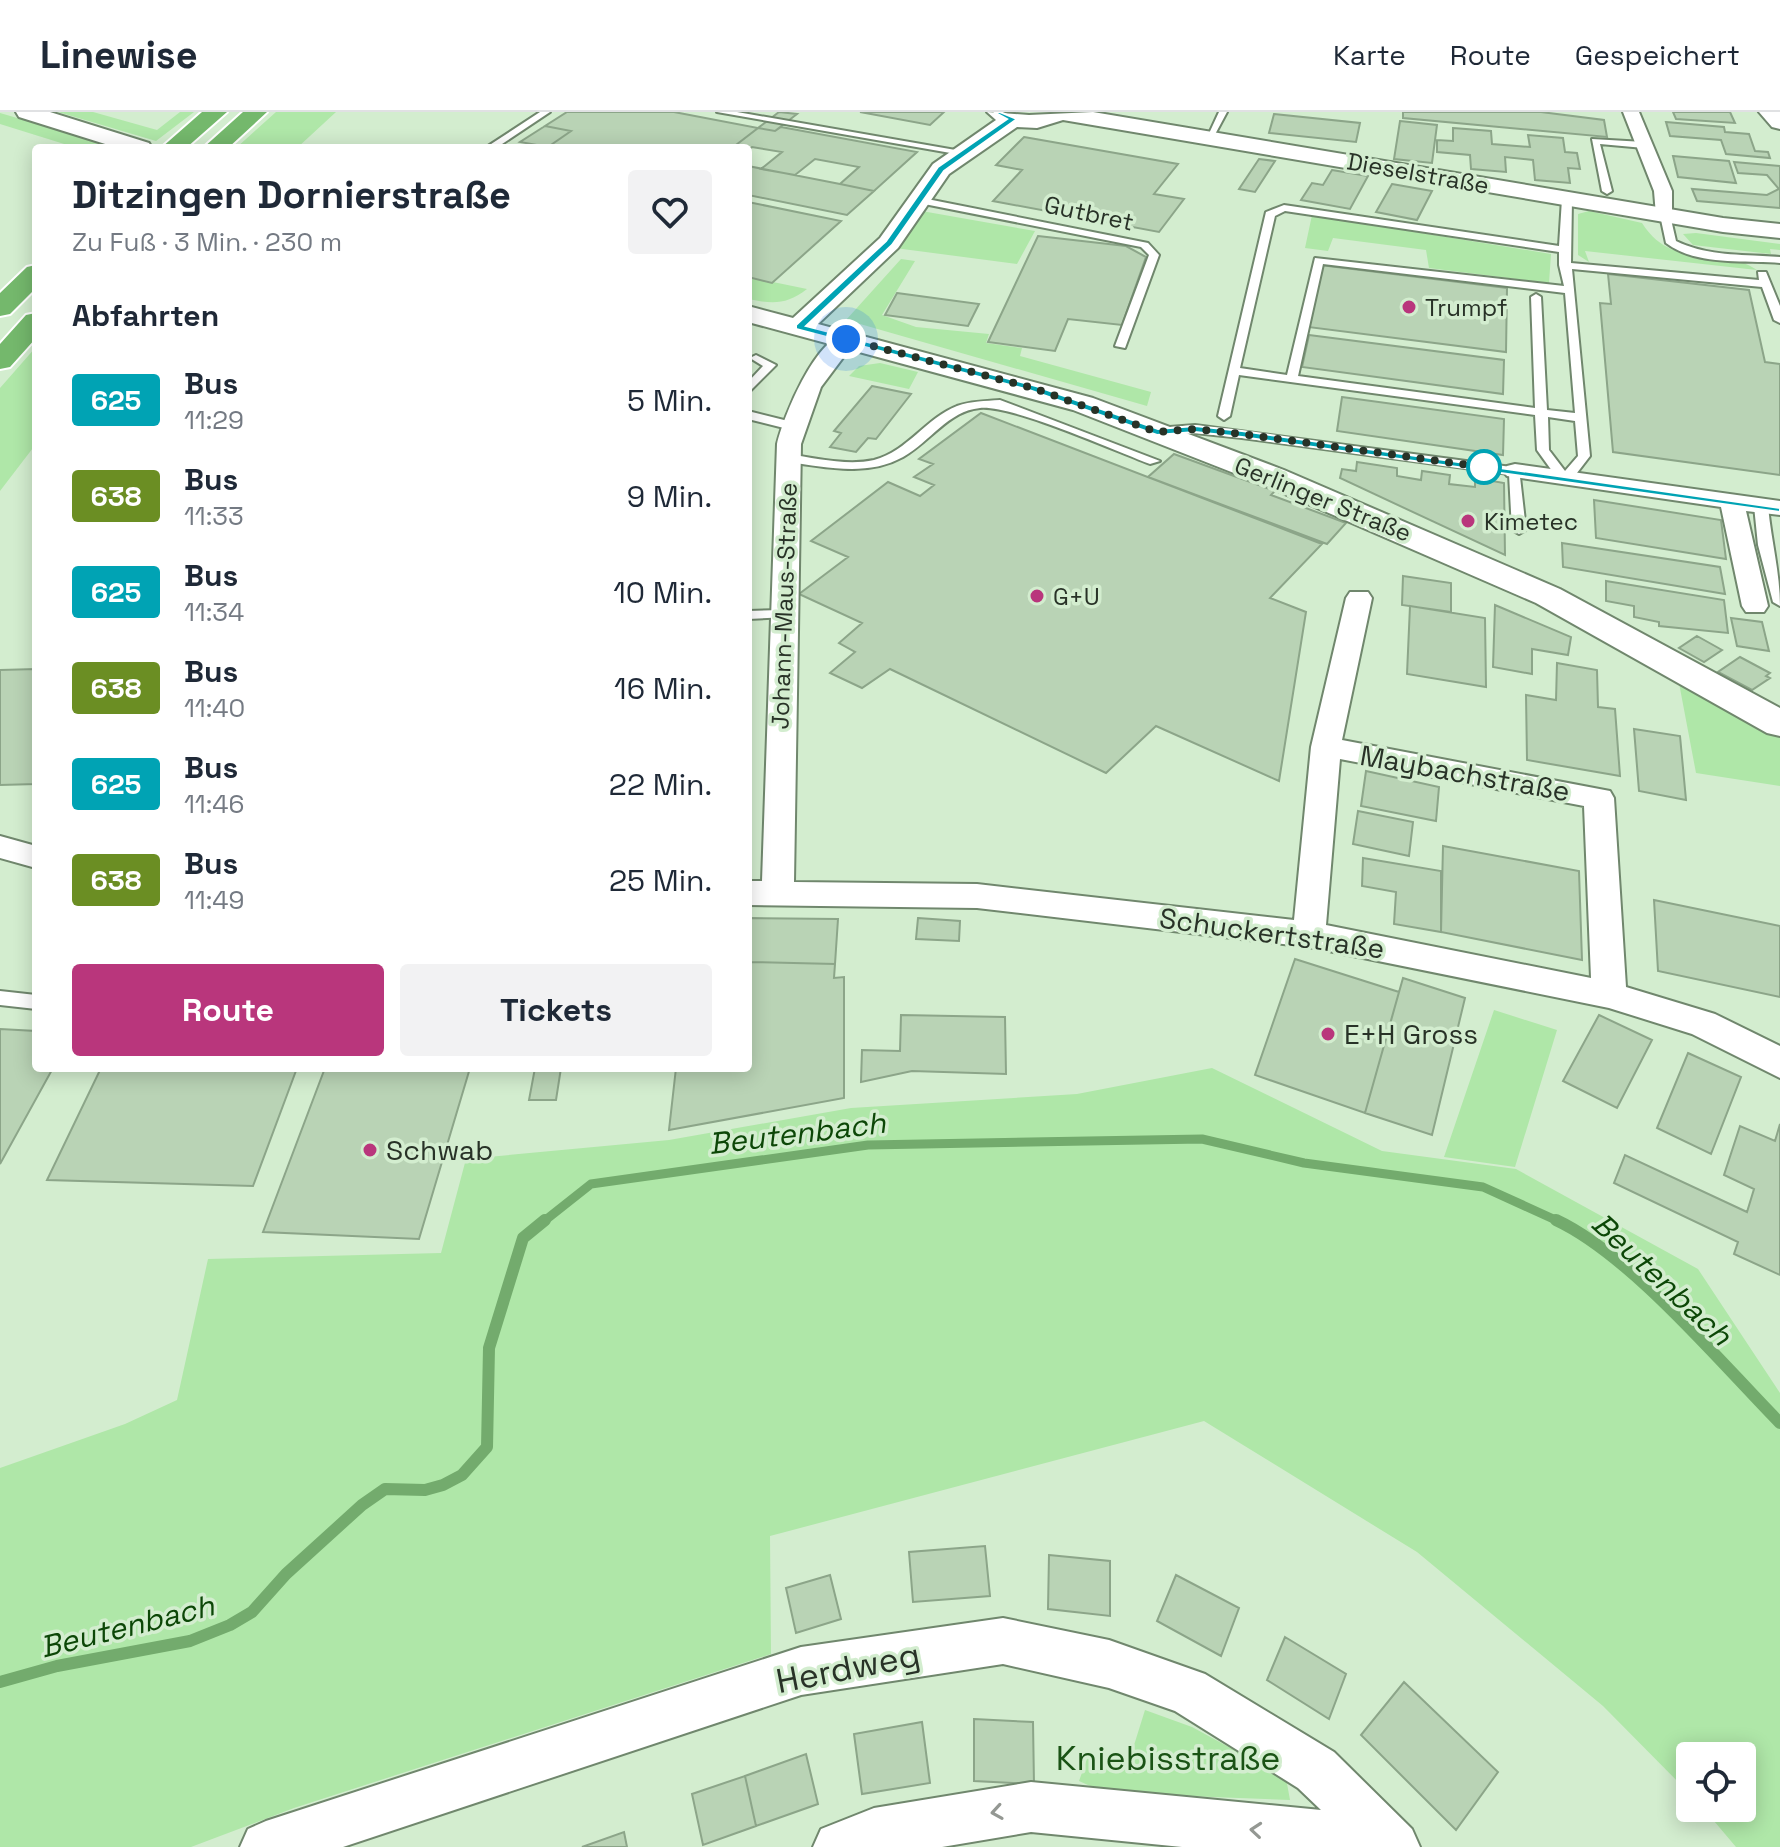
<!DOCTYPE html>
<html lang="de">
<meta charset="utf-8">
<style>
body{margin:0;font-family:"Space Grotesk",sans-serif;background:#f2f2f3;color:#1f2937;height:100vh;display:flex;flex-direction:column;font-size:30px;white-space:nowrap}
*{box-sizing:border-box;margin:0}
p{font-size:26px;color:#747a83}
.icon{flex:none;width:44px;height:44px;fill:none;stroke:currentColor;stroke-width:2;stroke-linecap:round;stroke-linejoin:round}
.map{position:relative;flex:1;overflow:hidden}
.side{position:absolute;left:32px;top:32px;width:720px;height:928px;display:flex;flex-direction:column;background:#fff;border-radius:8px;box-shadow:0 4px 20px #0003}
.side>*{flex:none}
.badge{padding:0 16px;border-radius:6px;font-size:28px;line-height:52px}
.fabs{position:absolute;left:1676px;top:1630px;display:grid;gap:16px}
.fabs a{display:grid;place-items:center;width:80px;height:80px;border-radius:8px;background:#fff;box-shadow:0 4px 20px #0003;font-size:40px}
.you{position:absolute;width:40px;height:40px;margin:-20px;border:6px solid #fff;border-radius:50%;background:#1a73e8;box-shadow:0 0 0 12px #1a73e833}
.map>.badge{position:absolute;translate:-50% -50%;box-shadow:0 0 0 4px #fff}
h2{padding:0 40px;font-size:30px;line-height:72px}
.round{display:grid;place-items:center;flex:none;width:84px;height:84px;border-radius:8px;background:#f2f2f3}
.overview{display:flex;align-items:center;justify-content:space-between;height:136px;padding:0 40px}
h1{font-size:38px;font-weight:600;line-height:60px}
.button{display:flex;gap:16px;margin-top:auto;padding:16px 40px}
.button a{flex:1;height:92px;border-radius:8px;background:#b9367c;color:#fff;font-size:32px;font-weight:600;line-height:92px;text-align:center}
.button a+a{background:#f2f2f3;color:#1f2937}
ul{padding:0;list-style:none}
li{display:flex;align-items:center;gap:24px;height:96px;padding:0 40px}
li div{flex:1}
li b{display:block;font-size:30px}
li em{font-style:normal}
li .badge{min-width:88px;font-weight:700;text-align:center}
header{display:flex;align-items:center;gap:48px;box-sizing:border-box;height:112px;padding:0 40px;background:#fff;border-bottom:2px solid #e0e1e3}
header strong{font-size:38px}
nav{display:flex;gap:44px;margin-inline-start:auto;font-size:28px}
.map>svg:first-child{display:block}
</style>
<header>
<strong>Linewise</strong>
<nav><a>Karte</a><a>Route</a><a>Gespeichert</a></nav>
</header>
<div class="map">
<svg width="1780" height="1735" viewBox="0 0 1780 1735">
<rect width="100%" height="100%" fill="#d3edcf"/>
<path fill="#afe7a8" d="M58,0H93L157,18L180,0H194L156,29Z
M276,0H336L297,36H236Z
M0,1L120,36H77L0,12Z
M916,98L1035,119L1017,152L895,136Z
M1589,99L1642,111C1673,160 1719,132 1757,158L1585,139L1589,150L1578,143V102Z
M1312,103L1551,142L1549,171L1429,156L1426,138L1333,126L1328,139L1305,136Z
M1696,121L1780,132V138L1770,137L1771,142L1693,133L1683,122Z
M901,147L915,149L882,203L916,215L989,222L986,231L1022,236L1020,244L1151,280L1147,294L846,208Z
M748,165L807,177C786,193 773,192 748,187Z
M36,235V332L0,379V276Z
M880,251L918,260L909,277L849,264L859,254Z
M1679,571L1780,626V674L1696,661Z
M1494,898L1557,918L1515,1055L1444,1045Z
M1212,956L1382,1039L1516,1057L1698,1157L1780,1281V1735H1736L1703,1696H1742V1644H1690V1682L1603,1594L1417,1440L1204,1309L770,1424L771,1542L294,1696L191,1735H0V1356L125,1312L177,1288L208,1147L441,1141L466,1047L669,1028L851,996L1077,982Z
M1145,1598L1192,1615L1286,1666L1290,1688L1106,1681L1079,1669L1088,1644L1130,1646Z"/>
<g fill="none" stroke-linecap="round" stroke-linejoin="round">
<path stroke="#73ab6d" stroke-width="9" d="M543,1110L591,1072L868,1033L1202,1027L1304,1051L1483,1075L1560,1110"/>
<path stroke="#73ab6d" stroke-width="12" d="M1556,1108C1631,1143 1720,1250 1780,1311
M0,1570L57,1554L190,1529L230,1513L252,1500L286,1462L362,1393L385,1377L425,1378L443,1373L462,1363L487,1335L489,1236L523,1126L545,1108"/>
</g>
<path fill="#b9d3b5" stroke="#8ca589" stroke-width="2" d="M567,0H674L758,16L732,36L548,35L571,19L545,14Z
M779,0L797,2L775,19L758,16Z
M860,0H944L930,13Z
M1403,0H1541L1604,8L1607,25L1403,6Z
M1673,0H1730L1735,11L1676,7Z
M1274,2L1360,11L1356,30L1269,21Z
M1400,9L1437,13L1432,51L1394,47Z
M1666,10L1724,15L1725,20L1749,22L1755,39L1768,40L1770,46L1726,42L1721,28L1670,24Z
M545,14L571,19L548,35L520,30Z
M781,15L917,40L874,79L840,72L859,55L815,47L795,63L761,57L782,40L752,35L748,38L732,36L758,16L775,19Z
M1453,16L1491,19L1492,32L1530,35L1528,23L1563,26L1565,40L1577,41L1580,57L1568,56L1570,71L1535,68L1533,48L1505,45L1506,60L1471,57L1470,43L1437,40V28L1453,29Z
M1024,25L1178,52L1154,82L1184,87L1159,120L993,89L1022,58L996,53Z
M1673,44L1729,49L1736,71L1678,65Z
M1259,47L1275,49L1255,80L1239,77Z
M1734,50L1780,54V96L1697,89L1692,77L1767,83L1779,77L1767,63L1738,61Z
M748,54L840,72L874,79L847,103L748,83Z
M1332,58L1368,64L1350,97L1301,88L1312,71L1323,73Z
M1392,72L1432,79L1417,108L1376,100Z
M748,90L841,109L772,171L748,165Z
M1038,124L1126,134L1146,145L1122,213L1068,207L1055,239L988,230Z
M1320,153L1507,176L1506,240L1308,215Z
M1608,162L1749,178L1765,250L1780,252V363L1613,340L1600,191L1611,192Z
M897,181L979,192L968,214L885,203Z
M1309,223L1504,248L1503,282L1302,255Z
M872,274L911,282L876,327L868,326L856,340L830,335L841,321L834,319Z
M1342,285L1504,307L1503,343L1337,319Z
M981,301L1322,432L1270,486L1306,500L1279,669L1156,614L1106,661L890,557L862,576L830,561L855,540L839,531L862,511L799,482L848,445L811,429L888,370L920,384L934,373L914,365L933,352L919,347Z
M1174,342L1275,379L1271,383L1346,411L1327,432L1148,365Z
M1357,350L1397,356V364L1421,368L1422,359L1450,363L1449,372L1475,375V366L1504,371L1505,443L1340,366L1342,357L1356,359Z
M1594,388L1721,408L1726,447L1596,426Z
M1562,431L1720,455L1725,482L1563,455Z
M1403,464L1451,471V500L1402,493Z
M1606,469L1724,488L1728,521L1659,514V510L1634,505V494L1606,489Z
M1495,493L1571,525L1568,543L1532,537V562L1493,555Z
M1410,494L1485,506L1486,575L1407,562Z
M1731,506L1762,510L1769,539L1737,534Z
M1697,524L1722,538L1704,550L1679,536Z
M1740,545L1770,561L1766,564L1770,566L1752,578L1718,560Z
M1557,551L1597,558L1598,595L1615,597L1620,664L1527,648L1526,583L1556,588Z
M36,557V672L0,673V558Z
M1634,617L1680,624L1686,688L1639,679Z
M1366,659L1439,675L1436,709L1361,694Z
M1358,699L1413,710L1409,744L1353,732Z
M1443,734L1579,759L1582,848L1441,820Z
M1363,746L1441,759V820L1394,812L1396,780L1362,774Z
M1654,788L1780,814V885L1658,859Z
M748,806L838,807L835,852L748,850Z
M918,806L960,809L959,829L916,827Z
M1295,847L1399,880L1365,1001L1255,963Z
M748,850L835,852L834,866L844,865V986L669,1018L676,956H748Z
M1403,866L1465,886L1432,1023L1365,1001Z
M901,903L1005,905L1006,962L912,959L861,970L862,938L900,939Z
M1599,903L1652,928L1617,996L1563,969Z
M0,917L36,919V956H53L0,1052Z
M1688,941L1741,965L1711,1042L1657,1016Z
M101,956H297L253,1074L47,1068Z
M325,956H470L419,1127L263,1120Z
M535,956H561L556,988H529Z
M1780,1012V1163L1734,1142L1738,1130L1614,1071L1625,1043L1747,1100L1754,1077L1724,1063L1740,1014L1775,1029Z
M985,1434L990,1484L913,1490L909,1440Z
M1049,1443L1110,1449V1504L1048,1497Z
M830,1463L841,1507L796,1521L786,1476Z
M1176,1463L1239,1496L1221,1544L1157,1509Z
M1285,1525L1346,1562L1329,1607L1267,1568Z
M1404,1570L1498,1660L1456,1718L1361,1623Z
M974,1607L1033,1610L1034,1672L974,1669Z
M922,1610L930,1671L862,1682L854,1622Z
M806,1642L818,1692L756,1714L745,1664Z
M745,1664L756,1714L703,1733L692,1682Z
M624,1720L627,1735H582Z"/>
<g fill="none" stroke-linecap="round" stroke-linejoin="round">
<defs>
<path id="lane" d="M540,0H550L496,36H485Z
M717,0H737L967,40L962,43Z
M1219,0H1227L1212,28H1206Z
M1592,27L1644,30L1649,33L1644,36L1600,32L1612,79L1607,82L1602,79Z
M1567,84L1572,87L1571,151L1759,168L1758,160H1766L1780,194V211L1774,208L1762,175L1572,157L1590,344L1570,370H1560L1537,338L1535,303L1239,263L1230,304L1224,308L1218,304L1266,100L1284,93L1559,134L1562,87ZM1285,99L1559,140V153L1564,174L1315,146L1287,263L1240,256L1275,104ZM1323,152L1565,181L1575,301L1547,298L1541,185L1536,182L1531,185L1535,296L1298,264ZM1548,305L1575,309L1578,344L1565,359L1549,338Z
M917,85L1148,131L1159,143L1125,236L1115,234L1149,143L1141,135L914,90V86Z
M1665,100L1670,103L1676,129C1709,145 1744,142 1780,145V151C1744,148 1696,154 1666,131L1660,103Z
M756,243L776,253L748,281V270L763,254L750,246Z
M1000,288L1160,349L1150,352C1113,338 1013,293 980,296C948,299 930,330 903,345C867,365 826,355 788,350L782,346L788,342C815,346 847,354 874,348C908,339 926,306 957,294C971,289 985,289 1000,288Z
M748,299L796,311L798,314L792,318L748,307Z
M1195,313L1519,356L1526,418L1519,422L1512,418L1509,362L1242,326L1195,321L1157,324L1151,320L1157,316Z
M1761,390L1768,394C1771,428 1780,460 1780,494L1773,490L1758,433L1754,394Z
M783,498L790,502L788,505L748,507V499Z
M0,879L36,883V897L0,893Z"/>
<path id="street" d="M1623,0H1639L1672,79V107L1665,109L1656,103L1654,79Z
M846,221L857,227L821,275L801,332L794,770L977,772L1294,808L1311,635L1346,486L1350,480H1368L1372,486L1342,628L1610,679L1614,686L1626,875L1715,902L1780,934V966L1692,922L1609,896L1309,835L977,796L748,793V769H762L777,332C784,303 815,228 846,221ZM1340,647L1584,694L1591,866L1326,813Z
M1515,352L1780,389V403L1746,399L1768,494L1764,500H1746L1742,494L1721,395L1507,364L1503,359L1507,354Z
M0,724L36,734V756L0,746Z
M1003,1506L1109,1528L1205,1562L1334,1640L1412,1717L1420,1735H1182L1031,1720L942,1735H813L821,1717L874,1696L1031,1670L1321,1698L1298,1676L1175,1599L1109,1576L1003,1552L801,1583L343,1735H240L248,1717L266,1709L801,1535Z"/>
<path id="secondary" d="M16,0H50L149,31L152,36H118L19,5Z
M987,0L1029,3L1093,0L1723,106L1780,112V126L1723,120L1063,8L1037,16L1017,15L949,62L898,136L818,212L1093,286L1284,358L1560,477L1780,596V624L1767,621L1536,491L1262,372L1073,298L748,210V194L793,206L880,126L933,52L996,8Z
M1759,0H1780V17L1772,15Z"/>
<path id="highway" d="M202,0H227L186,36H161Z
M243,0H267L228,36H203Z
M36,153V176L10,202L0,204V181L27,155Z
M36,201V226L10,255L0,257V232L26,203Z"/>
</defs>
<use href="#lane" stroke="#70876d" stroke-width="4"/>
<use href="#street" stroke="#70876d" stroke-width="4"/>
<use href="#secondary" stroke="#70876d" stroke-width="4"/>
<use href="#highway" stroke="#fff" stroke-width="4"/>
<use href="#lane" fill="#fff" fill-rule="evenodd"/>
<use href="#street" fill="#fff" fill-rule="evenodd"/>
<use href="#secondary" fill="#fff" fill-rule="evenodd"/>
<use href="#highway" fill="#74b86c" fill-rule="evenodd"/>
</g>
<defs><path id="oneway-chevron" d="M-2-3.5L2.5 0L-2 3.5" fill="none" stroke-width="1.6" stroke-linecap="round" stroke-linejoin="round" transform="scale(2)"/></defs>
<g stroke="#949893">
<use href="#oneway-chevron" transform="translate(997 1700) rotate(171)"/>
<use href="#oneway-chevron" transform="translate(1256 1718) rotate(-175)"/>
</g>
<path fill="#00a3b4" stroke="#fff" stroke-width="2" d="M994,0H1000L1017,7L944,59L892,133L806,214L1036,274L1158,317L1195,314L1242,319L1780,396V400L1242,325L1195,320L1157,323L1029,278L796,217V213L886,129L938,55L1007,7Z"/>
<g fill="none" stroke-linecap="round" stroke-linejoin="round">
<path stroke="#283227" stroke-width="8" stroke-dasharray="0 14.4" d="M846,227L1033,276L1157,320L1195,317L1242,322L1490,356L1484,355"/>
</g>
<g fill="#b9367c" stroke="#d3edcf" stroke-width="3">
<circle cx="1409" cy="195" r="8"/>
<circle cx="1468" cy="409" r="8"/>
<circle cx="1037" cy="484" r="8"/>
<circle cx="1328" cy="922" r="8"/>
<circle cx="370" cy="1038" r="8"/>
</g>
<circle fill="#fff" stroke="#00a3b4" stroke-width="4" cx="1484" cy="355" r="16"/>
<g text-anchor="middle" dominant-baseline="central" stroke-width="7" stroke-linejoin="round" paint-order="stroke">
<g font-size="24" fill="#283227" stroke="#d3edcf">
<text transform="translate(1418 61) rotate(10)">Dieselstraße</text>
<text transform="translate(1089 101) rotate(12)">Gutbret</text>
<text transform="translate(1323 387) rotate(22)">Gerlinger Straße</text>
<text transform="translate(784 494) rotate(-88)">Johann-Maus-Straße</text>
</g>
<g font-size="24" fill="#283227" stroke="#d3edcf" text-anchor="start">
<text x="1425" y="195">Trumpf</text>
<text x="1484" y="409">Kimetec</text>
<text x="1053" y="484">G+U</text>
</g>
<g font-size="28" fill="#283227" stroke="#d3edcf">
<text transform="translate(1465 661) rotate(10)">Maybachstraße</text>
<text transform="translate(1272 821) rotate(8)">Schuckertstraße</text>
</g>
<g font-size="28" fill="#283227" stroke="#d3edcf" text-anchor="start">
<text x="1344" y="922">E+H Gross</text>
<text x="386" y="1038">Schwab</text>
</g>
<g font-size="30" font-style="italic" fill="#0c4707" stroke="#d3edcf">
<text transform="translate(797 1021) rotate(-7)">Beutenbach</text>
<text transform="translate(1662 1167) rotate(43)">Beutenbach</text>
<text transform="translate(127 1514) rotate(-14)">Beutenbach</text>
</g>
<g font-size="34" fill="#283227" stroke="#d3edcf">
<text transform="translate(848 1556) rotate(-11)">Herdweg</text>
</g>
<g font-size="34" fill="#1a5315" stroke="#d3edcf">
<text x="1168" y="1646">Kniebisstraße</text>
</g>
</g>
</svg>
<div class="fabs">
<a><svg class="icon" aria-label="locate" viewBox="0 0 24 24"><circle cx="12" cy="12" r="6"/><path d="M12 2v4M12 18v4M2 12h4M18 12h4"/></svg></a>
</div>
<div class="you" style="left:846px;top:227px"></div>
<section class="side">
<div class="overview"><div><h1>Ditzingen Dornierstraße</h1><p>Zu Fuß · 3 Min. · 230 m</p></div><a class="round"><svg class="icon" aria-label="heart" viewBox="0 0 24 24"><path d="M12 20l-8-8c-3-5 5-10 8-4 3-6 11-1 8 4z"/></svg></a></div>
<h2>Abfahrten</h2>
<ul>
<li><span class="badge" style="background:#00a3b4;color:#fff">625</span><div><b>Bus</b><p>11:29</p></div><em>5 Min.</em></li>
<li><span class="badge" style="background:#6b8e23;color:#fff">638</span><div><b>Bus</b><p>11:33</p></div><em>9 Min.</em></li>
<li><span class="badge" style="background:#00a3b4;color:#fff">625</span><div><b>Bus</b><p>11:34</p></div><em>10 Min.</em></li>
<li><span class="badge" style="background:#6b8e23;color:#fff">638</span><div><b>Bus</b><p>11:40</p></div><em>16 Min.</em></li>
<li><span class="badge" style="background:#00a3b4;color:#fff">625</span><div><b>Bus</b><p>11:46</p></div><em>22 Min.</em></li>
<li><span class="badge" style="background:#6b8e23;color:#fff">638</span><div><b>Bus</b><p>11:49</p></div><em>25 Min.</em></li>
</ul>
<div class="button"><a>Route</a><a>Tickets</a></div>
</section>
</div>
